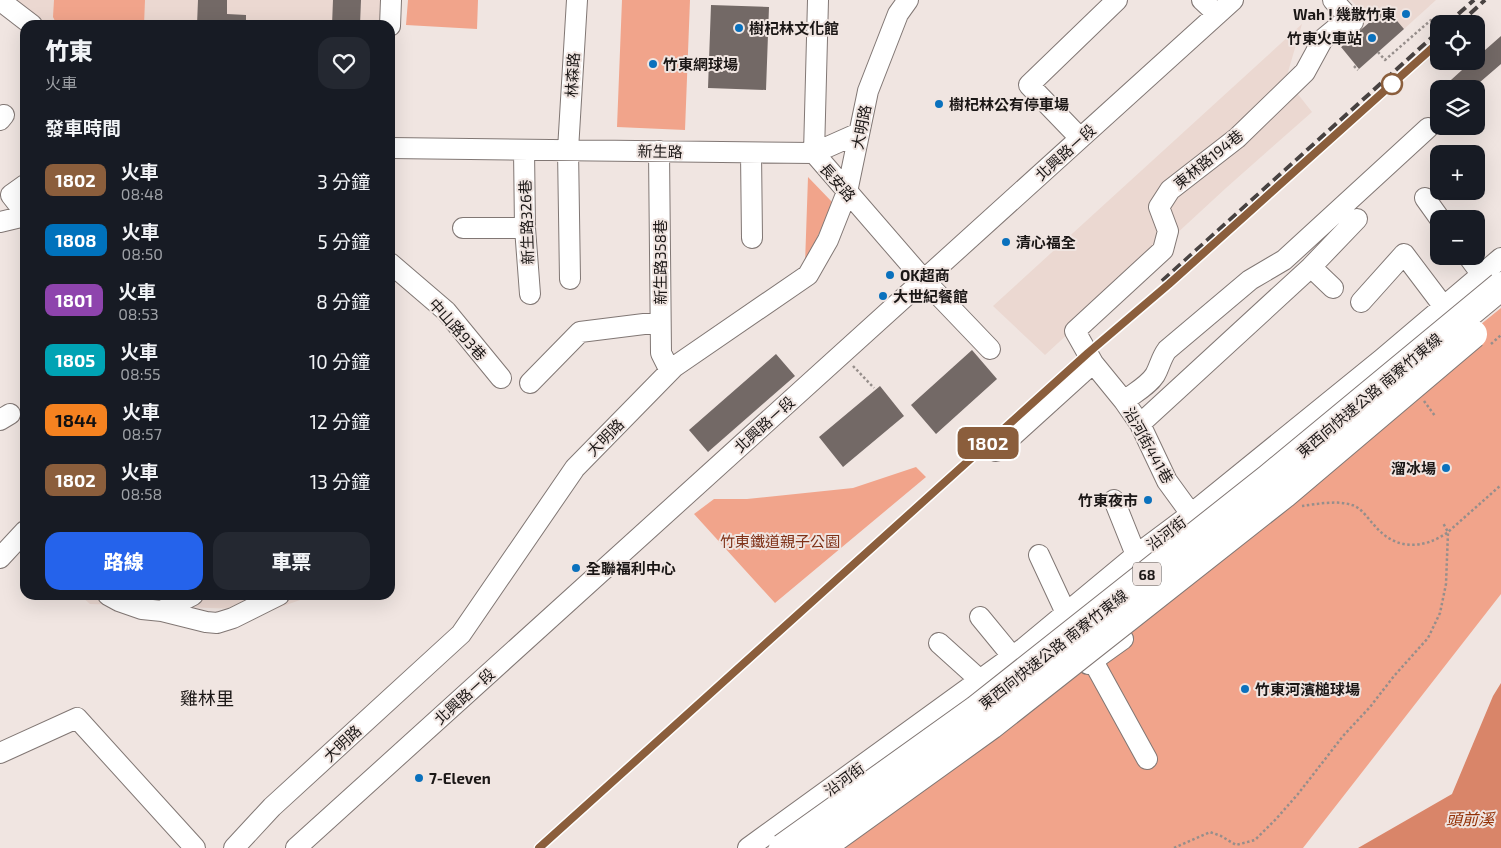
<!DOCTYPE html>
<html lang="zh-TW">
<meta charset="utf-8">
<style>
body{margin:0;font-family:"Exo 2","Noto Sans TC",sans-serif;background:#242831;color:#f1f3f6;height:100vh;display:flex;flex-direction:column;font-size:19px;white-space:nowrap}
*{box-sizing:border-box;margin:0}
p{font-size:16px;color:#9ea1a6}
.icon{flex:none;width:28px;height:28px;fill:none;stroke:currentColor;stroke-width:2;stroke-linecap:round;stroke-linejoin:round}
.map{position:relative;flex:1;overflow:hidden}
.panel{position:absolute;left:20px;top:20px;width:375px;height:580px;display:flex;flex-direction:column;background:#171b24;border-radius:15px;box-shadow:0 5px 20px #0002}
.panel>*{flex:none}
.badge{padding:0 10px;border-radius:8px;font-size:18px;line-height:32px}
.tools{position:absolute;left:1430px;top:15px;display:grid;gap:10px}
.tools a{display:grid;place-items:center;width:55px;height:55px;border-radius:10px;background:#171b24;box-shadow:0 5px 20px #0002;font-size:25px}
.map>.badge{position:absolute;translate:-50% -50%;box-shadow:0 0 0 2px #fff}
h2{padding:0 25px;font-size:19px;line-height:45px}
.round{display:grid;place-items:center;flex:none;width:52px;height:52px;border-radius:15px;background:#242831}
.summary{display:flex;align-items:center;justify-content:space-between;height:85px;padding:0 25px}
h1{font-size:24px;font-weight:800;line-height:38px}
.cta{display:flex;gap:10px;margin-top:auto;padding:10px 25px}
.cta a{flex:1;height:58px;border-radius:15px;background:#2563eb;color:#fff;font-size:20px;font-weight:800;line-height:58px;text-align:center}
.cta a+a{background:#242831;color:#f1f3f6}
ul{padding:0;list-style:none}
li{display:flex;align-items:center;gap:15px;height:60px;padding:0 25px}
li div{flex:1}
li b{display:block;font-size:19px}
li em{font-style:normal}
li .badge{min-width:55px;font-weight:700;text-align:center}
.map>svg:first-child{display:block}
</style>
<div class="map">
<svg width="1501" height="848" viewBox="0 0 1501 848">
<rect width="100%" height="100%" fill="#f0e5e1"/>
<path fill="#ebd8d1" d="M13,0H383L382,25H45Z
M1351,0H1436L1404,29L1386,8L1371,21Z
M1302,24L1286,79L1312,112L1226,188L1045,355L993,306Z
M80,595H314L272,610L90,604Z"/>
<path fill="#f1a48b" d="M54,0H145L144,25H57L53,17Z
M408,0H478L477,29L406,25Z
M622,0H690L685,130L617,127Z
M808,177L833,203L805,264Z
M1501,308V594L1303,848H811L1081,648Z
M916,467L926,477L775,603L694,514L714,499H747L853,488Z"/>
<path fill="#d98569" d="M1501,683V848H1358L1452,794L1493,696Z"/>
<path fill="#736966" d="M198,0H227V14L246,15V25H197Z
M333,0H361L360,25H332Z
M711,5L769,7L766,90L708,88Z
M1386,8L1404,29L1359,69L1341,47Z
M1501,36V64L1472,89H1441L1472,61H1476V58Z
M972,350L997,379L936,434L911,405Z
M776,354L795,376L708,452L689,430Z
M880,386L904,416L843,467L819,437Z"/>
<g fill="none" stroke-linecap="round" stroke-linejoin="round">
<defs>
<path id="minor" d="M2,0V2L32,25
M818,0L814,153L924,280L990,349
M1202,0L1217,14
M390,26L391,0
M0,120L4,115
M1080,138L1029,85L1117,0
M390,148L814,153L859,133
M524,150L525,228L530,294
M659,151L661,353L670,371
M751,153L752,238
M25,185L11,195L25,213
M1425,198L1440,219
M0,222L25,216
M463,228H525
M1468,256L1482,275
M390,263L446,311L501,378
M1311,267L1333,288
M570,279L568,150L577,0
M1361,302L1404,254L1444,307
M530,383L580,332L660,322
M1124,401C1134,393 1148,386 1155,375C1160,366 1161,358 1167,350L1250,280L1284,260L1428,128
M0,420L10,414
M1140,424L1311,267L1357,219
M996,451L1093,363
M1114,500L1136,555
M1191,514L1167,481L1140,424L1124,401L1093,363L1075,331L1163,250L1168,231L1159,207L1170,190L1237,138L1305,72L1323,39L1340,25L1353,22L1333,0
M1039,555L1066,613
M0,558L25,531
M108,595L119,601L142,609L162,611L206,622L217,623L233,618L279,595
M162,611L193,595
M980,617L1012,656
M939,643L980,680
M1088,649L1093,661L1147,759
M1088,664L1123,639
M0,753L77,718L195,848
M234,848L272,807L461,634L575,468L674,367L808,275L828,240L847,192L868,91L898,14L908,0
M296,848L1233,0
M748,848L1024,648L1136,555L1191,514L1382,359L1501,258"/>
</defs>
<use href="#minor" stroke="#817774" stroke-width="22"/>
<path stroke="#968e8b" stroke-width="2.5" stroke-dasharray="2.5 2.5" stroke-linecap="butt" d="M1378,52L1385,60L1431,20L1439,29
M1432,64L1439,58
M1354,66L1358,70
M1491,344L1501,335
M853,366L874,388
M1424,401L1435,416
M1302,506C1317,504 1337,500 1352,505C1362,508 1368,519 1375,526C1395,550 1423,550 1448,532L1443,523
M1174,848L1210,832L1221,836L1236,845L1255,840L1276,819L1298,794L1343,736L1370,707L1394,676L1428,638L1440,613L1446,584L1448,532L1501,485"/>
<use href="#minor" stroke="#fff" stroke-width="20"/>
<path stroke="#484241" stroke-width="4" stroke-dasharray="10 5" stroke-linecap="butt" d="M1447,24L1474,0
M1459,24L1485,0
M1162,281L1439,31
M539,848L1088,353L1180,275L1439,42"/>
<defs>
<path id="highway-bridge" d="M783,848L976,710L1269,478L1501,286
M820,848L991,725L1284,494L1473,334"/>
</defs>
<use href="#highway-bridge" stroke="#817774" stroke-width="30" stroke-linecap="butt"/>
<use href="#highway-bridge" stroke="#fff" stroke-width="28"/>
</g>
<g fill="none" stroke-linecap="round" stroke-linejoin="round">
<defs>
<path id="line" d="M539,848L1088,353L1169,284L1439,42"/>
</defs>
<use href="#line" stroke="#fff" stroke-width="11"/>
<use href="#line" stroke="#8b5e3c" stroke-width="8"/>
</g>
<g fill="#0a71bd" stroke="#f0e5e1" stroke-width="2">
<circle cx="1406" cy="14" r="5"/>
<circle cx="739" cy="28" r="5"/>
<circle cx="1372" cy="38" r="5"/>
<circle cx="653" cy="64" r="5"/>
<circle cx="939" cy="104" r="5"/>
<circle cx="1006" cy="242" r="5"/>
<circle cx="890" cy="275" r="5"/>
<circle cx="883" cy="296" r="5"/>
<circle cx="1446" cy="468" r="5"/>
<circle cx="1148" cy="500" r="5"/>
<circle cx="576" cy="568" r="5"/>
<circle cx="1245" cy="689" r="5"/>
<circle cx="419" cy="778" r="5"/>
</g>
<circle fill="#fff" stroke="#8b5e3c" stroke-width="2.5" cx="1392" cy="84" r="10"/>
<g text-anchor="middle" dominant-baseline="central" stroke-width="4" stroke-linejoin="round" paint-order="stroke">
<rect fill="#f0e5e1" stroke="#5b5553" stroke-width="1" x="1133" y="562.5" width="28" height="23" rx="4"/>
<g font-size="14" font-weight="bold" fill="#1b1716">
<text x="1147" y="574">68</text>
</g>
<g font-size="15" font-weight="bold" fill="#1b1716" stroke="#f0e5e1" text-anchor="start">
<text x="1396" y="14" text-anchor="end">Wah ! 幾散竹東</text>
<text x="749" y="28">樹杞林文化館</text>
<text x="1362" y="38" text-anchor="end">竹東火車站</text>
<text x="663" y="64">竹東網球場</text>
<text x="949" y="104">樹杞林公有停車場</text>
<text x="1016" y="242">清心福全</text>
<text x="900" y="275">OK超商</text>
<text x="893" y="296">大世紀餐館</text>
<text x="1436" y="468" text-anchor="end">溜冰場</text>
<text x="1138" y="500" text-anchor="end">竹東夜市</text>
<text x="586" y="568">全聯福利中心</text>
<text x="1255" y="689">竹東河濱槌球場</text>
<text x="429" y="778">7-Eleven</text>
</g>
<g font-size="15" fill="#1b1716" stroke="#f0e5e1">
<text transform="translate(572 75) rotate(-87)">林森路</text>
<text transform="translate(861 127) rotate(-79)">大明路</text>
<text transform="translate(660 151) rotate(1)">新生路</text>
<text transform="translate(1065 152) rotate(-42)">北興路ㄧ段</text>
<text transform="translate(1208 159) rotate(-39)">東林路194巷</text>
<text transform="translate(838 182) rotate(49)">長安路</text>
<text transform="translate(526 222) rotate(-92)">新生路326巷</text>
<text transform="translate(660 262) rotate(-90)">新生路358巷</text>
<text transform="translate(458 329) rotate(48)">中山路93巷</text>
<text transform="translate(1369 395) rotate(-40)">東西向快速公路 南寮竹東線</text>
<text transform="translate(764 424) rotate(-42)">北興路ㄧ段</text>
<text transform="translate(605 437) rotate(-45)">大明路</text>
<text transform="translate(1149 445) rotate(61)">沿河街441巷</text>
<text transform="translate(1166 533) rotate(-37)">沿河街</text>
<text transform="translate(1053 649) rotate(-38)">東西向快速公路 南寮竹東線</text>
<text transform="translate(464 696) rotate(-42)">北興路ㄧ段</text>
<text transform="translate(342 743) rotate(-43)">大明路</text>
<text transform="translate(844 779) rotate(-36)">沿河街</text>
</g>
<g font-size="15" fill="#7f3218" stroke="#f0e5e1">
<text x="780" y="541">竹東鐵道親子公園</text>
</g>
<g font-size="16" font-style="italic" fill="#922f04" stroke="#f0e5e1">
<text x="1470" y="818">頭前溪</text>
</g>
<g font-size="18" fill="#1b1716" stroke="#f0e5e1">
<text x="207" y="698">雞林里</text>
</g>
</g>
</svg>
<div class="tools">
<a><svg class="icon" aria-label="locate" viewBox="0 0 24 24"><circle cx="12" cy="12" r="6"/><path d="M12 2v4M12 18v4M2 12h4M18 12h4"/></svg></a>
<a><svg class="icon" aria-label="layers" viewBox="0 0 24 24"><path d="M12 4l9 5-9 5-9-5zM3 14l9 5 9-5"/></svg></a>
<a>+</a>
<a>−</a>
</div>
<b class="badge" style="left:988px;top:443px;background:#8b5e3c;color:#fff">1802</b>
<section class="panel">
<div class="summary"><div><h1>竹東</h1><p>火車</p></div><a class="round"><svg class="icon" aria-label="heart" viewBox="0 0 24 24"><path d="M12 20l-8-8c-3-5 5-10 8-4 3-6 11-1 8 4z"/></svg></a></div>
<h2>發車時間</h2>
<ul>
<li><span class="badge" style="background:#8b5e3c;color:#fff">1802</span><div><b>火車</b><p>08:48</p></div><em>3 分鐘</em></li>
<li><span class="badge" style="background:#0072bc;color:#fff">1808</span><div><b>火車</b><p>08:50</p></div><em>5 分鐘</em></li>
<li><span class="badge" style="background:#8e44ad;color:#fff">1801</span><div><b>火車</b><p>08:53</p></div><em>8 分鐘</em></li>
<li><span class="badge" style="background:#00a3b4;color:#fff">1805</span><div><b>火車</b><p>08:55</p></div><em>10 分鐘</em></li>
<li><span class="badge" style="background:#f58220;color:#111">1844</span><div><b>火車</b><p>08:57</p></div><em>12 分鐘</em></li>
<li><span class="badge" style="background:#8b5e3c;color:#fff">1802</span><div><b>火車</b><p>08:58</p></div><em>13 分鐘</em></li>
</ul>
<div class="cta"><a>路線</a><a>車票</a></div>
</section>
</div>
